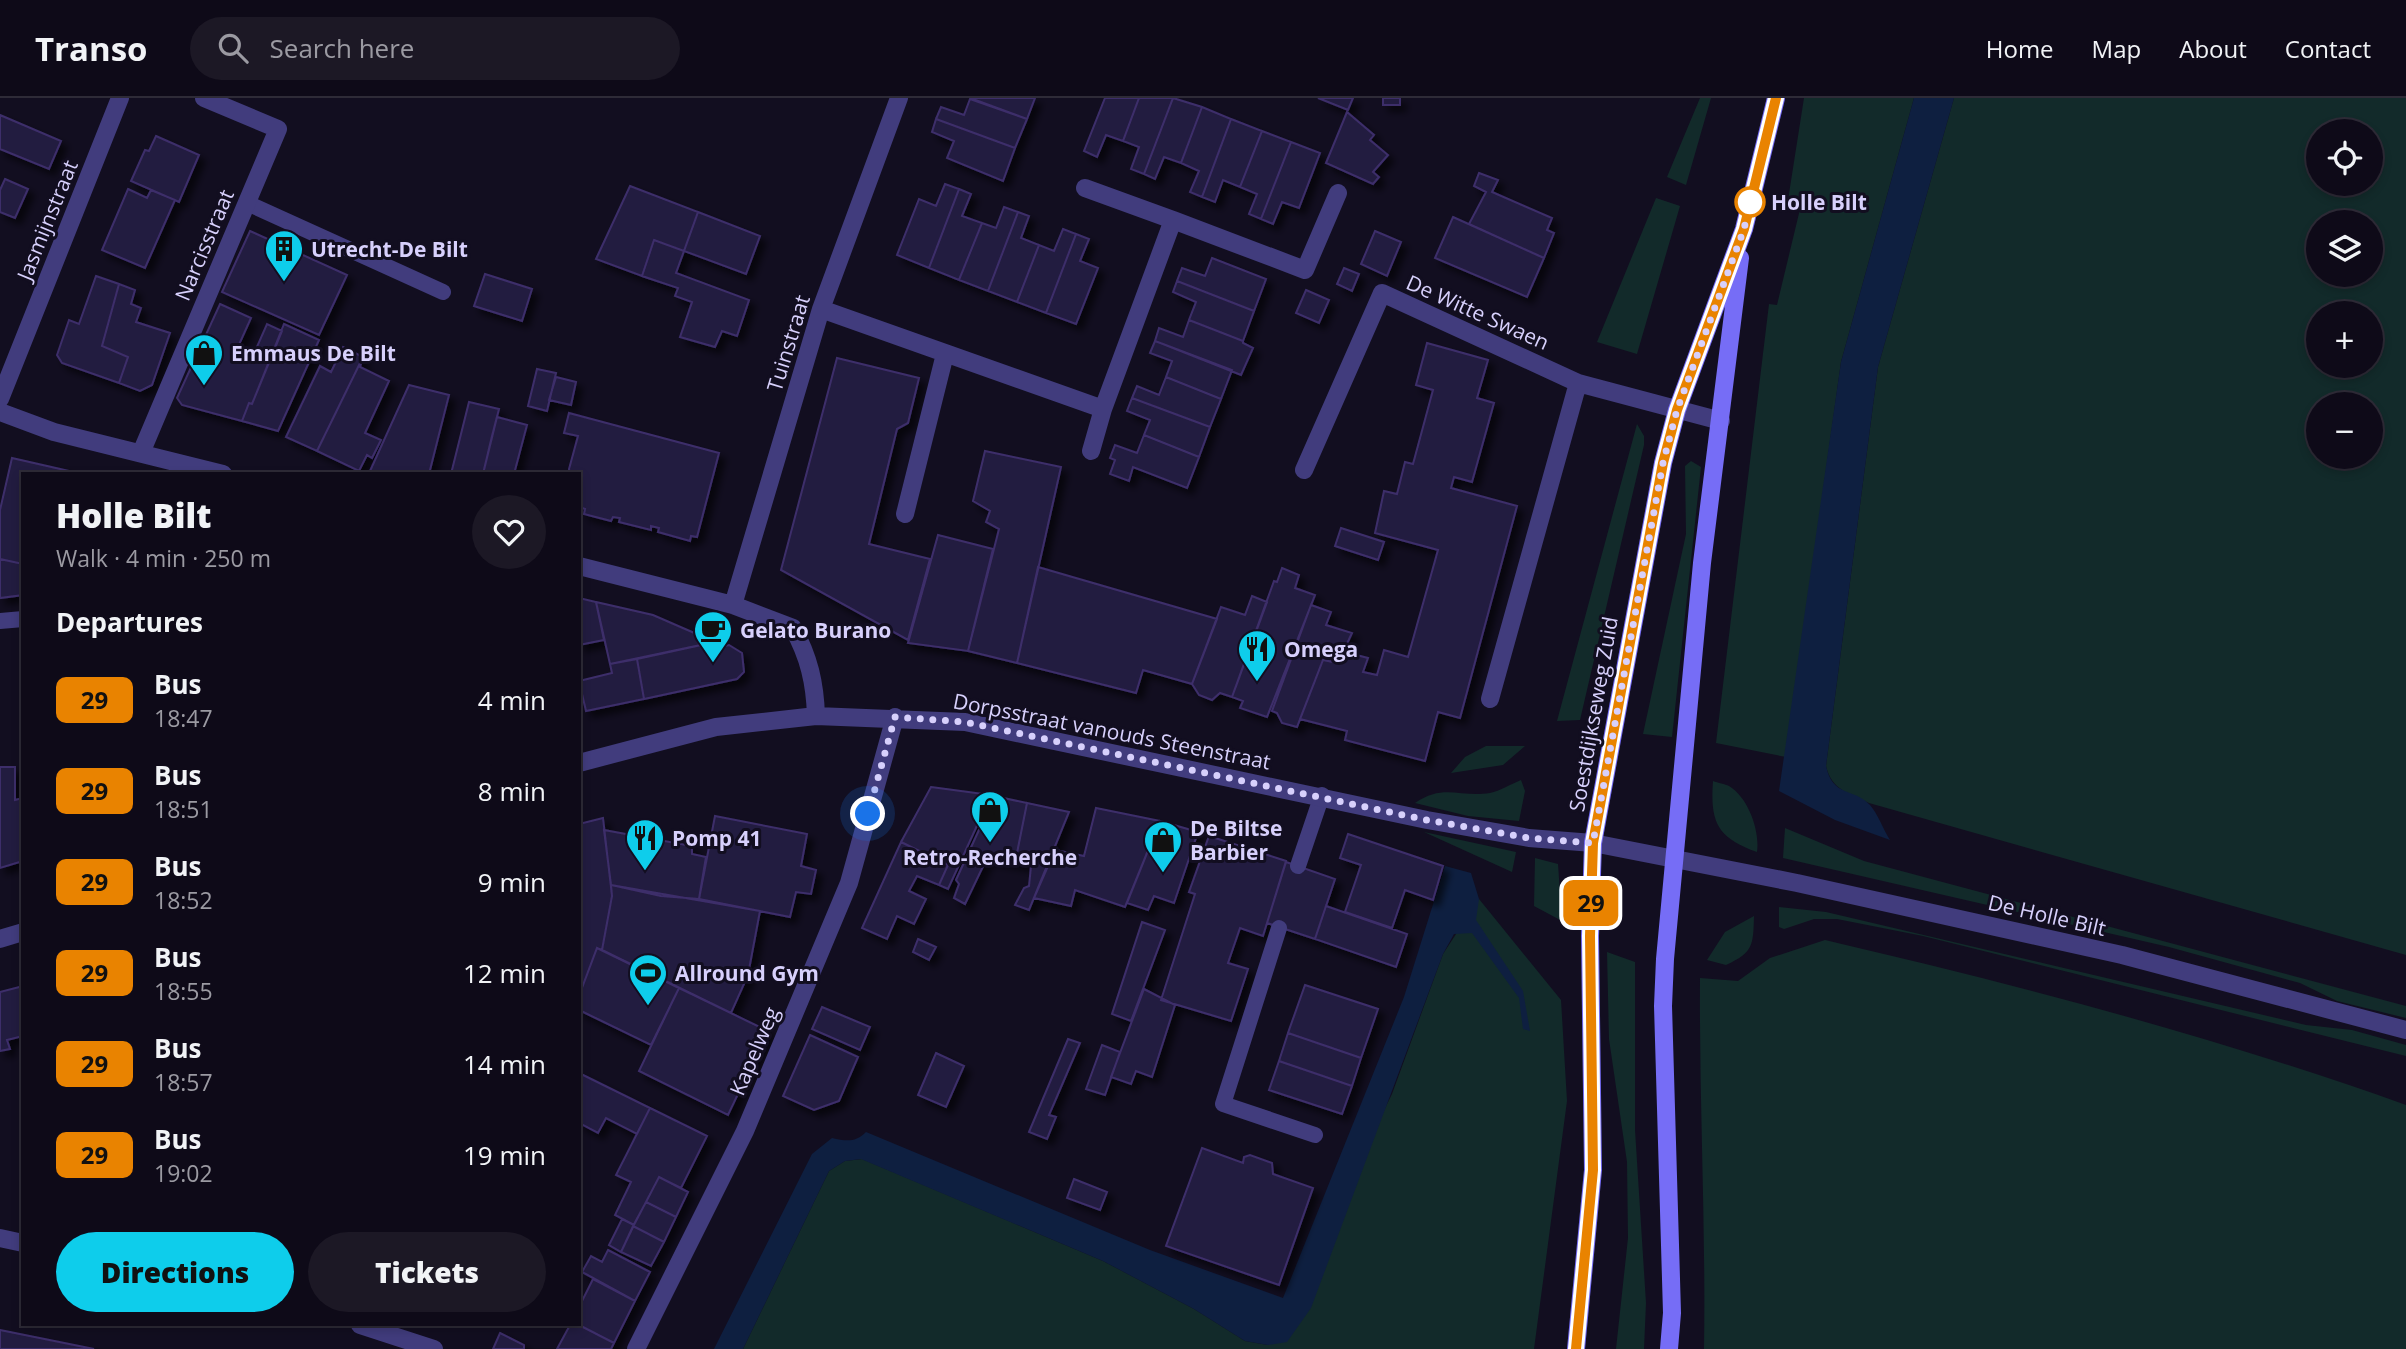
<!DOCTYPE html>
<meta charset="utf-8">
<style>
body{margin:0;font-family:"Open Sans",sans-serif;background:#1c1825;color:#f1f3f6;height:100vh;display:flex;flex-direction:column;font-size:26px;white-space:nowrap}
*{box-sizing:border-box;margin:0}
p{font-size:23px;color:#9b9aa2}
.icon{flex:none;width:38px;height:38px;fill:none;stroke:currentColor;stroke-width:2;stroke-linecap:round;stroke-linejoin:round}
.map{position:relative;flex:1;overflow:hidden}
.side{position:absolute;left:21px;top:374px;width:560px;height:854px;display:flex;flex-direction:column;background:#0e0a18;border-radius:0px;box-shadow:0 4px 10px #0003,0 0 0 2px #2e2b37}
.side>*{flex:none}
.badge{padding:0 14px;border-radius:10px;font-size:24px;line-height:46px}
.fabs{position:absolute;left:2306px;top:21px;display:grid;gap:14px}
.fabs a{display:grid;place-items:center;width:77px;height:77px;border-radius:50%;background:#0e0a18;box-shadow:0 4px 10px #0003,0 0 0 2px #2e2b37;font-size:35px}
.you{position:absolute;width:35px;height:35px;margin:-18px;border:5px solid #fff;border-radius:50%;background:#1a73e8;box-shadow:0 0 0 10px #1a73e833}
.map>.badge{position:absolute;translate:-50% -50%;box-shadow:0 0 0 4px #fff}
h2{padding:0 35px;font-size:26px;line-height:63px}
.round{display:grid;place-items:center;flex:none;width:74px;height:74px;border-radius:37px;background:#1c1825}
.summary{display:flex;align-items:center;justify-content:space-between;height:119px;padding:0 35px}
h1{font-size:33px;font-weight:800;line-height:52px}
.primary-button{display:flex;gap:14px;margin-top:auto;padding:14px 35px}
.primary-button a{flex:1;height:80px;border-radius:42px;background:#0ecdeb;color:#111;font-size:28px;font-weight:800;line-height:80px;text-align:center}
.primary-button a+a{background:#1c1825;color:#f1f3f6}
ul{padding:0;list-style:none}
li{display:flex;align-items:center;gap:21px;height:91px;padding:0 35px}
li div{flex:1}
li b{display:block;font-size:26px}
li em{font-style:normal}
li .badge{min-width:77px;font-weight:700;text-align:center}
header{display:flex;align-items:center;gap:42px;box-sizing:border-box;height:98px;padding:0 35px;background:#0e0a18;border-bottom:2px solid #2e2b37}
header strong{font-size:33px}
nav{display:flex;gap:38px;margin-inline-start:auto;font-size:24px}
.search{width:490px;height:63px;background:#1c1825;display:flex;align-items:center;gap:18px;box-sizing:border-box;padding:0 24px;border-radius:38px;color:#9b9aa2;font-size:26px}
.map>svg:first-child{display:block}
</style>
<header>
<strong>Transo</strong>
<div class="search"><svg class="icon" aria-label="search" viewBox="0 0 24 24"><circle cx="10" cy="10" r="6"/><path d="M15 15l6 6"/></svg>Search here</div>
<nav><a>Home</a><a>Map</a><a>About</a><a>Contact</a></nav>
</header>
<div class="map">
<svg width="2406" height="1251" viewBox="0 0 2406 1251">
<defs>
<filter id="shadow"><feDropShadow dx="6" dy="6" stdDeviation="3.5" flood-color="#0009"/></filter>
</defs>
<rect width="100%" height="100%" fill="#120e20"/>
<path fill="#122a2a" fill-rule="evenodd" d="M1700,0H1711L1686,87L1667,79Z
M1804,0H1914L1841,264L1786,659L1716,645L1769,206L1777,207L1801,107L1788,102Z
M1954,0H2406V857L1869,705C1849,696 1831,691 1826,668L1878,269ZM2319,33H2371V86H2319ZM2319,124H2371V177H2319ZM2319,215H2371V268H2319ZM2319,306H2371V359H2319Z
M1656,100L1680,108L1637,256L1597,244Z
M1637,326L1644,338V347L1580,622L1557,623Z
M1691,363L1701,369L1672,639L1643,636L1686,436L1685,368Z
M1486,648H1525L1503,667L1451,675L1465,659Z
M1521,682L1525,693L1519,723L1468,718L1415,705C1444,685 1460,700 1490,695C1500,693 1511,686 1521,682Z
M1713,683C1718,685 1725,686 1729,688C1749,700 1760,734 1757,754C1717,740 1710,724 1713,683Z
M1785,730L1864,763L2406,908V920L2337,903L2300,885L2169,849L1783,760Z
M1424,734L1516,754L1512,774Z
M1535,760L1558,766L1562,823L1534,808Z
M1479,801L1561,902L1567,1003L1534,1251H743L829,1073L845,1063L862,1061L1103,1163L1194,1211L1245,1243L1268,1247L1392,996L1443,856Z
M1779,809L1826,814L2306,927L2352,932L2406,947V958L1923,838L1837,821H1814L1784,831L1779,829Z
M1754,818C1753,847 1754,854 1726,867L1707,862L1725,834Z
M1825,842C2022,888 2216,939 2406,1007V1251H1704C1706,1127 1699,1004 1700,880L1738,883L1770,860Z
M1607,854L1635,864V1032L1646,1205L1644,1251H1616L1628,1140L1627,1064L1609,941Z"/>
<path fill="#0e1f40" d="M1914,0H1954L1878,269L1826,668C1833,700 1853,689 1870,707C1878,716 1883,731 1890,742L1835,722L1779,693L1841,264Z
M1445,768L1471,775L1479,801L1476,822L1523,893L1530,933L1523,931L1519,900L1472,835L1454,836L1443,856L1311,1210L1287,1244L1268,1247L1245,1243L1194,1211L1103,1163L861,1061L845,1063L829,1073L743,1251H714L812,1056L832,1040C846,1043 855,1045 866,1034L1150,1152L1283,1200L1404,899Z"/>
<path fill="#241c40" stroke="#3d2f6b" stroke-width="2" filter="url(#shadow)" d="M970,0H1035L1027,21Z
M1105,0H1139L1123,43L1106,37L1097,59L1084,53Z
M1139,0H1173L1144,76L1131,71L1139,49L1123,43Z
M1173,0L1202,9L1181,65L1164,59L1155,81L1144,76Z
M1318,0H1353L1348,12Z
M1383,0H1400V7H1383Z
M970,1L1027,21L1015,50L936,21L941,9L964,17Z
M1202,9L1231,21L1202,99L1190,94L1199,73L1181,65Z
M1347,14L1374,37L1370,42L1388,57L1373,74L1379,79L1373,86L1326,65Z
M0,17L61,43L49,71L0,51Z
M936,21L1015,50L1003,83L947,60L954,43L932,34Z
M1231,21L1262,33L1240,89L1223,82L1215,104L1202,99Z
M1262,33L1291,44L1261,121L1249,116L1257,96L1240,89Z
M156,38L199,57L179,104L131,83L145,52L149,53Z
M1291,44L1320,55L1299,110L1282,104L1273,126L1261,121Z
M1479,75L1498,82L1492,94L1552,120L1547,132L1554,135L1544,160L1469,126L1486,94L1474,88Z
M5,81L28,91L15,120L0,114V92Z
M945,86L959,91L929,170L897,157L919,101L936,108Z
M630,88L698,114L684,153L654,142L642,178L596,161Z
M128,91L147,100L151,92L175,102L145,170L102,152Z
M959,91L971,96L962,118L982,125L959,182L929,170Z
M1004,109L1018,114L988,193L959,182L982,125L996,130Z
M698,114L760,138L746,176L684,153Z
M1018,114L1029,118L1021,140L1039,147L1017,204L988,193Z
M1453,119L1544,160L1527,199L1435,160Z
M1063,131L1076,136L1046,215L1017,204L1039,147L1054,153Z
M250,133L347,177L319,237L222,194Z
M1375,133L1401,144L1387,178L1361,166Z
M1076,136L1089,141L1080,163L1098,170L1076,226L1046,215Z
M654,142L684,153L676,175L749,202L737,238L722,233L715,249L680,239L692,204L675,198L678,190L642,178Z
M1212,160L1266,181L1254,213L1177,183L1182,170L1205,178Z
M1344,170L1359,176L1352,193L1337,186Z
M485,176L532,191L522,223L474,208Z
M96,178L119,186L102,248L128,259L119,285L62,265L57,257L69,222L79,226Z
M1177,183L1254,213L1243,243L1189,222L1196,204L1173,194Z
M119,186L135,192L131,206L141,210L136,224L170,235L152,287L140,293L119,285L128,259L102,248Z
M1306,192L1329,202L1319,225L1296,215Z
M220,206L251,220L237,251L253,258L267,226L282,233L252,306L249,305L242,323L182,307L177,300Z
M1189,222L1243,243V245L1253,250L1241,277L1155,243L1159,230L1183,239Z
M284,226L319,242L278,333L242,323L249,305L252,306Z
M1155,243L1232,272L1221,301L1166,279L1172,263L1150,255Z
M1427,245L1488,262L1477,300L1494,305L1472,384L1454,379L1451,390L1517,408L1460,620L1438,614L1425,663L1345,642L1347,633L1300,621L1323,562L1338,565L1341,553L1368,560L1363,574L1377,577L1384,552L1408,559L1438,452L1375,435L1384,393L1397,396L1405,364L1413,366L1433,292L1416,287Z
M343,249L363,259L317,353L286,339L320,268L331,274Z
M363,259L360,269L389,283L365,335L381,342L372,360L367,357L359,373L317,353Z
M837,260L919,280L908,325L897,331L869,446L930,461L908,542L781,472Z
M537,271L556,275L547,313L528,308Z
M556,279L576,284L571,307L549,302Z
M1166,279L1221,301L1210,329L1132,300L1137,288L1159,297Z
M409,287L449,297L429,376L370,373Z
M1132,300L1210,329L1199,359L1144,337L1150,322L1127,313Z
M469,304L499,311L492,338L483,376H451Z
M569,315L719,355L697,439L691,438L690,443L658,434L659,430L651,428V432L619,424L620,420L613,419L611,423L584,416L585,411L579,409V376H570L569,371L578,338L564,335Z
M497,319L527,327L514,376H483Z
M1144,337L1199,359L1187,390L1133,369L1129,383L1110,376L1115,362L1110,360L1115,347L1137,355Z
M985,353L1061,369L1017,565L968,553L999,431L986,424L990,413L973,403Z
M12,360L69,373L68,376H23V466L0,461V412Z
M1341,430L1384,444L1378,462L1335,448Z
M938,437L993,451L968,553L908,545Z
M0,461L23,466V497L0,500Z
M1038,469L1217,521L1192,586L1143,572L1136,595L1017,565Z
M1282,470L1299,477L1295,490L1315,497L1267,619L1240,610L1243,603L1232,599L1274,483L1277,484Z
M1252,498L1267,504L1232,599L1220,595L1212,602L1199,597L1192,586L1221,509L1245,517Z
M579,500L596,504L604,542L579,547Z
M596,504L653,517L715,544L610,566Z
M1311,507L1331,514L1326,527L1352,535L1338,565L1323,562L1297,629L1282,625L1277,615L1272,613Z
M715,544L716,550L729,547L742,555L744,574L737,581L644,601L637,561Z
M637,561L644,601L586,613L579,583L612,575L610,566Z
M0,669H15V702L23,700V763L0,770Z
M931,689L991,697L948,791L939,787L948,767L901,744Z
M994,698L1027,705L1015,765L987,760L965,806L954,800L959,786L956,782L979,732L988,726Z
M1027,705L1069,714L1029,812L1015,807L1024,790L1029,788L1031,768L1015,765Z
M1096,710L1160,723L1125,809L1075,792L1071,808L1034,800L1055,752L1084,758Z
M715,718L807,736L801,768L816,772L811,796L796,794L790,819L699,801Z
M603,720L612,798L602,852L597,850L579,898V726Z
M1160,723L1198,734L1174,805L1154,798L1148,812L1127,805Z
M604,732L692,748V756L706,759L699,801L661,798L611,787Z
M1348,736L1443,768L1433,802L1405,792L1392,830L1345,814L1361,767L1340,760Z
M1209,738L1286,763L1263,838L1240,830L1228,865L1248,871L1231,923L1161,902L1195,796L1189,794Z
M901,744L948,767L939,787L917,778L909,793L926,801L914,826L897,818L887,841L862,830Z
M1286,764L1335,781L1315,841L1267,825Z
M611,787L760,813L748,877L731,915L602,852L612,798Z
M1326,808L1407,836L1396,869L1315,841Z
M1142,824L1165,832L1131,923L1112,916Z
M918,841L936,849L929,862L913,854Z
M597,850L679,890L651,947L579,912V898Z
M1305,887L1378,911L1361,960L1288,935Z
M23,888V938L7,942L10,951L0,953V894Z
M679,890L768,933L728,1017L639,973Z
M1144,891L1175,907L1152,979L1136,973L1131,986L1111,979Z
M822,909L870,929L860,952L812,931Z
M1288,935L1361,960L1352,988L1279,963Z
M810,937L858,959L839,1003L814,1012L783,998Z
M1068,941L1080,945L1049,1017L1056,1019L1047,1041L1029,1034Z
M1102,947L1120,954L1105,997L1086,991Z
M936,955L964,968L946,1009L918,997Z
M1279,963L1352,988L1342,1016L1269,992Z
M579,975L650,1010L637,1036L606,1020L598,1035L579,1025Z
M650,1010L707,1038L681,1090L659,1079L634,1127L615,1117L631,1084L616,1077Z
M1202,1050L1243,1065L1244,1059L1250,1057L1272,1065L1273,1076L1313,1090L1279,1187L1166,1148Z
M659,1079L688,1094L676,1119L646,1104Z
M1074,1081L1107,1094L1100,1112L1067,1100Z
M646,1104L676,1119L664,1144L633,1128Z
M622,1121L634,1127L621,1154L609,1147Z
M633,1128L664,1144L651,1168L621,1154Z
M608,1152L650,1174L635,1203L582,1174L591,1158L602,1164Z
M593,1181L635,1203L614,1245L579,1227V1209Z
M570,1227H579L614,1245L611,1251H557Z
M0,1232L94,1251H0Z
M500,1235L524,1247V1251H493Z"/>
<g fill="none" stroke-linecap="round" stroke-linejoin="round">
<path stroke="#413c7d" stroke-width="16" d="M247,105L443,194
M0,523L23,521
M1298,768L1322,697
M1279,830L1223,1006L1315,1037"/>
<path stroke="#413c7d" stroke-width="18" d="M1085,90L1173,122
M821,211L1103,311L1173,122L1305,172L1338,95
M0,301L120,0
M0,314L54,334L223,376
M1091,353L1103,311
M141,355L278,31L204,0
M1304,372L1382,195L1578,285L1721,323
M905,416L945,256
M579,468L733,507L793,530C809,559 815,585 816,618
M733,507L821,211L899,0
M1490,601L1578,285
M579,665L716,629L816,618L965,624L1427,722L1529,740L1593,745L1797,785L2122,857L2406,932
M0,841L23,834
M0,1140L23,1145
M360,1227L434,1251
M636,1251L745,1033L849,785L895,619"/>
<path stroke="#766df6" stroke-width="18" d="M1576,1251L1593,1072L1590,838L1593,745L1663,365L1677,312L1744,131L1776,0
M1669,1251L1672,1215L1663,908L1665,861L1702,465L1740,160"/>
</g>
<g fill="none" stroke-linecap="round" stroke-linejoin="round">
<defs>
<path id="line" d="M1576,1251L1593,1072L1590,838L1593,745L1663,365L1677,312L1744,131L1776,0"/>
</defs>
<use href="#line" stroke="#fff" stroke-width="16"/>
<use href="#line" stroke="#e98300" stroke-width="10"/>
<path stroke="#d7d0fc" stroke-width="7" stroke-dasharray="0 12.6" d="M868,716L895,619L965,624L1427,722L1529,740L1593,745L1663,365L1677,312L1744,131L1750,104"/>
</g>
<defs>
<symbol id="building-pin" viewBox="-11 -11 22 30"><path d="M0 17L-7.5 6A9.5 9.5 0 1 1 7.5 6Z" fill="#0ecdeb" stroke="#120e20"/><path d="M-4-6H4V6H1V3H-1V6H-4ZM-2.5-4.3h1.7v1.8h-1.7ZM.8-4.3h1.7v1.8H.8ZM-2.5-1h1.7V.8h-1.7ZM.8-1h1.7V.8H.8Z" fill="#111"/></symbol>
<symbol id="shop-pin" viewBox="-11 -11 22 30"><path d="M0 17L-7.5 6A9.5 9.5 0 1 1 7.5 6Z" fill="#0ecdeb" stroke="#120e20"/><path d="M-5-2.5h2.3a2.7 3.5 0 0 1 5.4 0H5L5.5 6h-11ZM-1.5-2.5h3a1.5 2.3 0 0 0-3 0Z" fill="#111"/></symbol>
<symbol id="cafe-pin" viewBox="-11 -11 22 30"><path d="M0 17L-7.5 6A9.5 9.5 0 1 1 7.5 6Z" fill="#0ecdeb" stroke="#120e20"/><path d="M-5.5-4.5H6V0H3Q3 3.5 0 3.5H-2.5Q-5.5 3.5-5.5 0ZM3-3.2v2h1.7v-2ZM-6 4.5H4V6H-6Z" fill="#111"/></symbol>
<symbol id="restaurant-pin" viewBox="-11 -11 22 30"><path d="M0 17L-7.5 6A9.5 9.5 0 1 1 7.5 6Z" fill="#0ecdeb" stroke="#120e20"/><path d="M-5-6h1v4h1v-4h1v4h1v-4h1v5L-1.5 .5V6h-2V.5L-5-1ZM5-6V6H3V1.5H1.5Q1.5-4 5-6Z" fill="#111"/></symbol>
<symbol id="stadium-pin" viewBox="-11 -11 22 30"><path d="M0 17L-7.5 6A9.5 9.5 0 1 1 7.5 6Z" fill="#0ecdeb" stroke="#120e20"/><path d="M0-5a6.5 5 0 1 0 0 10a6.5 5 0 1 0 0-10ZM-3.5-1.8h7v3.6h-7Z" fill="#111"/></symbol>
</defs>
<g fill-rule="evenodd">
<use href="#building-pin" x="262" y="129" width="44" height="60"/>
<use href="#shop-pin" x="182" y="233" width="44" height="60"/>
<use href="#cafe-pin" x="691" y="510" width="44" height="60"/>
<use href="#restaurant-pin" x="1235" y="529" width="44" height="60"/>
<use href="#shop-pin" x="968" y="690" width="44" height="60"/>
<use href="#restaurant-pin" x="623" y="718" width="44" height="60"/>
<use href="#shop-pin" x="1141" y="720" width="44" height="60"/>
<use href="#stadium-pin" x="626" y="853" width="44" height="60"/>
</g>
<circle fill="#fff" stroke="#e98300" stroke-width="3.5" cx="1750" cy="104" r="14"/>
<g text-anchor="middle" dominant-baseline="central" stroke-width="6" stroke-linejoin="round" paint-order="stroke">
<g font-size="21" font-weight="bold" fill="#d7d0fc" stroke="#120e20" text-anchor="start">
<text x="1771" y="104">Holle Bilt</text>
</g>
<g font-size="21" fill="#d7d0fc" stroke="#120e20">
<text transform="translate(47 122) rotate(-68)">Jasmijnstraat</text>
<text transform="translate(204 147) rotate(-67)">Narcisstraat</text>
<text transform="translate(1478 214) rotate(24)">De Witte Swaen</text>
<text transform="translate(788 245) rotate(-73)">Tuinstraat</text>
<text transform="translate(1593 616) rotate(-80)">Soestdijkseweg Zuid</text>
<text transform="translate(1112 633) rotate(11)">Dorpsstraat vanouds Steenstraat</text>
<text transform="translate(2047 817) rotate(13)">De Holle Bilt</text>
<text transform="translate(754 953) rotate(-67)">Kapelweg</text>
</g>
<g font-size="21" font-weight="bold" fill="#d7d0fc" stroke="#120e20" text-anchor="start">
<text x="311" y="151">Utrecht-De Bilt</text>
<text x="231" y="255">Emmaus De Bilt</text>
<text x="740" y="532">Gelato Burano</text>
<text x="1284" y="551">Omega</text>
<text x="1190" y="730">De Biltse<tspan x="1190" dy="24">Barbier</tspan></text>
<text x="672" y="740">Pomp 41</text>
<text x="990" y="759" text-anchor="middle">Retro-Recherche</text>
<text x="675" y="875">Allround Gym</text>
</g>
</g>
</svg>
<div class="fabs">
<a><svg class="icon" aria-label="locate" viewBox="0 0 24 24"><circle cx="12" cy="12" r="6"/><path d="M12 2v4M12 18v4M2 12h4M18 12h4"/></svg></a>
<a><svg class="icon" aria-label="layers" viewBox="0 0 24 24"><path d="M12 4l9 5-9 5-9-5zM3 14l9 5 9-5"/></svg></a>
<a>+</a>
<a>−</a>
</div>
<div class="you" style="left:868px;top:716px"></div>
<b class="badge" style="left:1591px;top:805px;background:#e98300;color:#111">29</b>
<section class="side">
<div class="summary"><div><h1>Holle Bilt</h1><p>Walk · 4 min · 250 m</p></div><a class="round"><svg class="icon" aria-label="heart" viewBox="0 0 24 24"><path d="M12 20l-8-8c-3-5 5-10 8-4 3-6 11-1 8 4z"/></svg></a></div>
<h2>Departures</h2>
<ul>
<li><span class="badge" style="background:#e98300;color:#111">29</span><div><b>Bus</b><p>18:47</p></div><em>4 min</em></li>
<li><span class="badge" style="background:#e98300;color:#111">29</span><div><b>Bus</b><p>18:51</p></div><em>8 min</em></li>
<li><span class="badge" style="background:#e98300;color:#111">29</span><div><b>Bus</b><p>18:52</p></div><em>9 min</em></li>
<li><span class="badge" style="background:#e98300;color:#111">29</span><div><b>Bus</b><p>18:55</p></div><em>12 min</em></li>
<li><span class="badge" style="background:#e98300;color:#111">29</span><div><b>Bus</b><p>18:57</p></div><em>14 min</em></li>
<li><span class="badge" style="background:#e98300;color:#111">29</span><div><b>Bus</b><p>19:02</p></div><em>19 min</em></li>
</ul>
<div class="primary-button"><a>Directions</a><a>Tickets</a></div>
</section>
</div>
